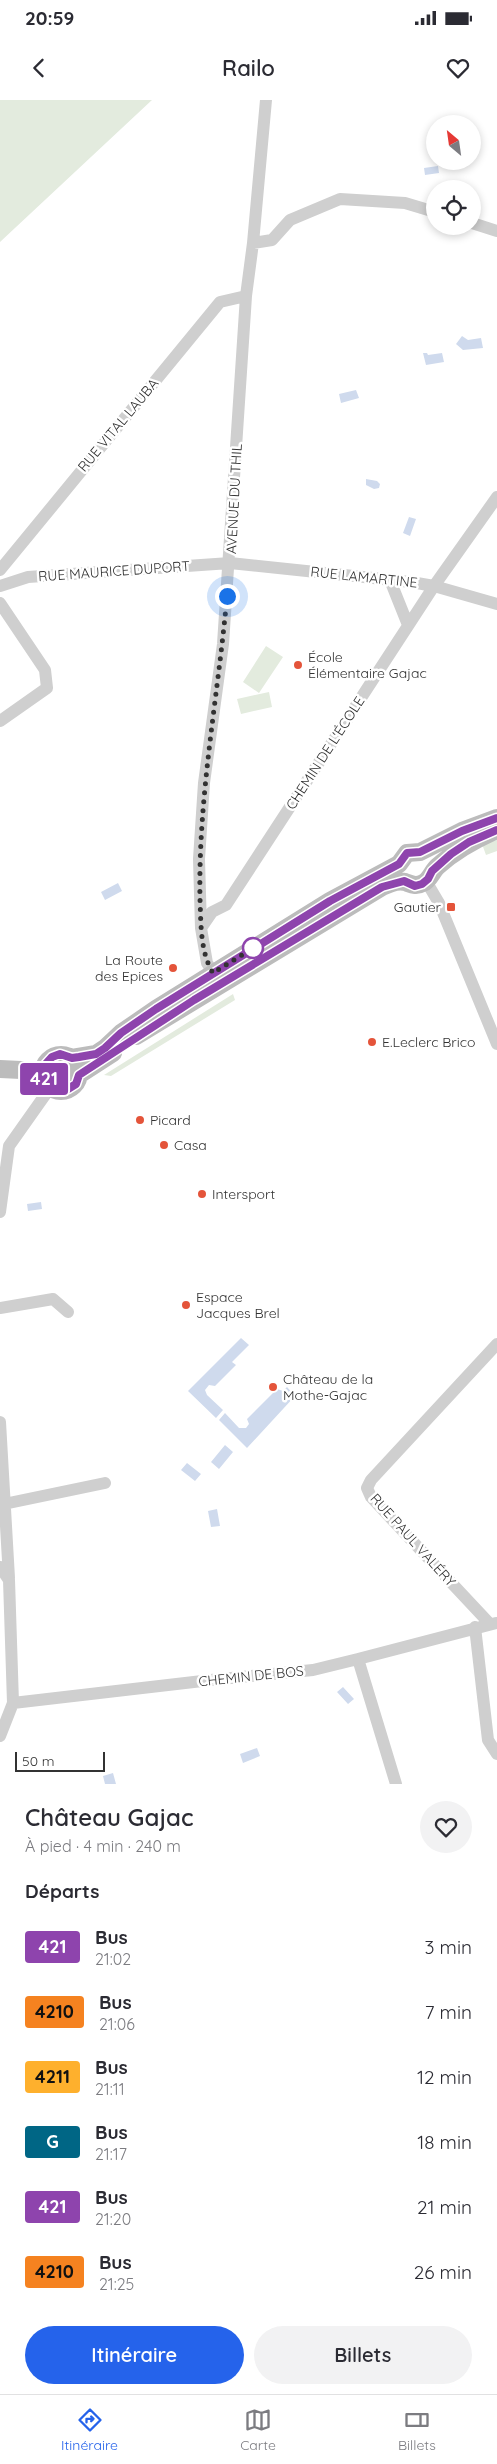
<!DOCTYPE html>
<html lang="fr">
<meta charset="utf-8">
<style>
body{margin:0;font-family:Quicksand,sans-serif;background:#f2f2f3;color:#2b2b33;height:100vh;display:flex;flex-direction:column;font-size:19px;white-space:nowrap}
*{box-sizing:border-box;margin:0}
p{font-size:16px;color:#7c7c81}
.icon{flex:none;width:28px;height:28px;fill:none;stroke:currentColor;stroke-width:2;stroke-linecap:round;stroke-linejoin:round}
.map{position:relative;height:1684px;overflow:hidden}
.side{display:flex;flex-direction:column;background:#fff;flex:1}
.side>*{flex:none}
.badge{padding:0 10px;border-radius:4px;font-size:18px;line-height:32px}
.needle{width:32px;rotate:331deg}
.buttons{position:absolute;left:426px;top:15px;display:grid;gap:10px}
.buttons a{display:grid;place-items:center;width:55px;height:55px;border-radius:50%;background:#fff;box-shadow:0 2px 8px #0003;font-size:25px}
.scale{position:absolute;left:15px;bottom:12px;width:90px;box-sizing:border-box;padding-left:5px;border:2px solid #323232;border-top:0;font-size:14px;line-height:18px;white-space:nowrap;color:#323232;-webkit-text-stroke:4px #fff;paint-order:stroke}
.you{position:absolute;width:25px;height:25px;margin:-12px;border:4px solid #fff;border-radius:50%;background:#1a73e8;box-shadow:0 0 0 8px #1a73e833}
.map>.badge{position:absolute;translate:-50% -50%;box-shadow:0 0 0 2px #fff}
h2{padding:0 25px;font-size:19px;line-height:45px}
.round{display:grid;place-items:center;flex:none;width:52px;height:52px;border-radius:26px;background:#f2f2f3}
.overview{display:flex;align-items:center;justify-content:space-between;height:85px;padding:0 25px}
h1{font-size:24px;font-weight:600;line-height:38px}
.action{display:flex;gap:10px;margin-top:auto;padding:10px 25px}
.action a{flex:1;height:58px;border-radius:30px;background:#2563eb;color:#fff;font-size:20px;font-weight:600;line-height:58px;text-align:center}
.action a+a{background:#f2f2f3;color:#2b2b33}
ul{padding:0;list-style:none}
li{display:flex;align-items:center;gap:15px;height:65px;padding:0 25px}
li div{flex:1}
li b{display:block;font-size:19px}
li em{font-style:normal}
li .badge{min-width:55px;font-weight:700;text-align:center}
.status{display:flex;justify-content:space-between;align-items:center;height:35px;padding:0 25px;background:#fff;direction:ltr}
.status svg{height:14px;fill:currentColor}
header{display:flex;justify-content:space-between;align-items:center;height:65px;padding:0 25px;background:#fff;font-size:22px;font-weight:600}
.dock{display:flex;justify-content:space-around;align-items:center;height:70px;border-top:1px solid #e1e1e2;background:#fff;font-size:14px;color:#7c7c81}
.dock a{display:grid;justify-items:center;gap:2px}
.dock .current{color:#2563eb}
.map>svg:first-child{display:block}
</style>
<div class="status"><b>20:59</b><svg viewBox="0 0 49 12"><path d="M0 12V9h3v3zM5 12V6h3v6zM10 12V3h3v9zM15 12V0h3v12zM26 1h20v11H26zM47 4h2v5h-2z"/></svg></div>
<header><svg class="icon" aria-label="back" viewBox="0 0 24 24"><path d="M15 5l-7 7 7 7"/></svg>Railo<svg class="icon" aria-label="heart" viewBox="0 0 24 24"><path d="M12 20l-8-8c-3-5 5-10 8-4 3-6 11-1 8 4z"/></svg></header>
<div class="map">
<svg width="497" height="1684" viewBox="0 0 497 1684">
<rect width="100%" height="100%" fill="#fff"/>
<path fill="#e3ebde" d="M0,0H152L0,142Z
M266,546L283,557L259,593L243,582Z
M269,592L272,607L241,614L237,599Z
M497,740V751L486,755L482,744Z
M233,894L235,900L111,976L104,975Z
M51 972a10 10 0 1 1 20 0a10 10 0 1 1-20 0Z"/>
<path fill="#cfdaed" d="M438,66L439,73L425,75L424,68Z
M462,236L468,240L481,238L483,248L463,250L456,244Z
M423,253H427L428,255L442,253L444,262L426,265Z
M356,290L359,298L341,303L339,294Z
M366,379L377,381L380,384L379,388L374,389L366,385Z
M409,417L416,419L410,436L403,433Z
M118,783L122,791L105,800L101,792Z
M41,1102L42,1109L28,1111L27,1104Z
M241,1238L249,1245L232,1262L236,1265L215,1286L209,1285L205,1290L207,1295L223,1310L216,1318L188,1291Z
M287,1287L295,1296L247,1348L219,1320L225,1313L239,1328H246L249,1324L247,1319L277,1289L283,1291Z
M225,1345L233,1352L219,1369L211,1362Z
M187,1363L201,1374L195,1381L181,1370Z
M217,1409L220,1426L211,1427L208,1411Z
M343,1587L354,1599L348,1604L337,1592Z
M257,1648L260,1656L243,1663L240,1654Z
M113,1673L116,1684H105L103,1676Z"/>
<g fill="none" stroke-linecap="round" stroke-linejoin="round">
<path stroke="#cfcfcf" stroke-width="12" d="M472,123L497,131
M253,143L272,140L290,120L340,99L405,103L435,112
M0,470L220,202L246,196
M390,480L408,525
M0,486L28,477L230,463L411,482L434,486L497,504
M0,503L45,570L47,588L0,621
M426,781L439,803L497,944
M201,828L199,759L204,683L223,544L246,196L253,143L266,0
M218,880L207,863L201,828L212,812L226,805L434,486L497,397
M0,1112L9,1046L50,988
M0,1208L53,1199L68,1212
M0,1322L9,1478
M4,1404L105,1383
M0,1467L9,1480L13,1603L0,1636
M490,1524L371,1397L367,1388L371,1380L497,1244
M475,1527L488,1640L497,1654
M358,1559L496,1523
M13,1603L211,1580L313,1570L358,1559L396,1684"/>
<path stroke="#bcbcbc" stroke-width="18" d="M136,936L382,787C388,784 398,780 405,782C411,784 416,787 423,783C430,780 432,771 438,766C456,750 474,740 497,730
M43 973a18 18 0 1 1 36 0a18 18 0 1 1-36 0Z
M72,958L96,954L105,948L121,933L156,909L330,801L399,764L407,753L420,752L462,731L497,718
M0,969L42,971
M79,975L113,953"/>
</g>
<g fill="none" stroke-linecap="round" stroke-linejoin="round">
<defs>
<path id="line" d="M497,718L462,731L420,752L407,753L399,764L330,801L156,909L121,933L105,948L96,954L79,957L72,958L60,954L52,957L43,967L45,982L52,989H68L76,984L79,975L194,900L382,787L404,781L415,786L422,784L428,779L432,771L451,754L469,742L497,730"/>
</defs>
<use href="#line" stroke="#fff" stroke-width="11"/>
<use href="#line" stroke="#8e44ad" stroke-width="8"/>
<path stroke="#323232" stroke-width="5" stroke-dasharray="0 9" d="M227,496C218,597 198,697 200,799C201,823 200,852 213,873L255,847L253,848"/>
</g>
<g fill="#e4543a" stroke="#fff" stroke-width="2">
<circle cx="298" cy="565" r="5"/>
<rect x="446" y="802" width="10" height="10" rx="2.5"/>
<circle cx="173" cy="868" r="5"/>
<circle cx="372" cy="942" r="5"/>
<circle cx="140" cy="1020" r="5"/>
<circle cx="164" cy="1045" r="5"/>
<circle cx="202" cy="1094" r="5"/>
<circle cx="186" cy="1205" r="5"/>
<circle cx="273" cy="1287" r="5"/>
</g>
<circle fill="#fff" stroke="#8e44ad" stroke-width="2.5" cx="253" cy="848" r="10"/>
<g text-anchor="middle" dominant-baseline="central" stroke-width="5" stroke-linejoin="round" paint-order="stroke">
<g font-size="14" fill="#323232" stroke="#fff">
<text transform="translate(118 325) rotate(-50)">RUE VITAL LAUBA</text>
<text transform="translate(234 399) rotate(-87)">AVENUE DU THIL</text>
<text transform="translate(114 471) rotate(-4)">RUE MAURICE DUPORT</text>
<text transform="translate(364 477) rotate(6)">RUE LAMARTINE</text>
<text transform="translate(325 653) rotate(-57)">CHEMIN DE L'ÉCOLE</text>
<text transform="translate(413 1440) rotate(48)">RUE PAUL VALÉRY</text>
<text transform="translate(251 1576) rotate(-6)">CHEMIN DE BOS</text>
</g>
<g font-size="14" fill="#323232" stroke="#fff" text-anchor="start">
<text x="308" y="557">École<tspan x="308" dy="16">Élémentaire Gajac</tspan></text>
<text x="441" y="807" text-anchor="end">Gautier</text>
<text x="163" y="860" text-anchor="end">La Route<tspan x="163" dy="16">des Epices</tspan></text>
<text x="382" y="942">E.Leclerc Brico</text>
<text x="150" y="1020">Picard</text>
<text x="174" y="1045">Casa</text>
<text x="212" y="1094">Intersport</text>
<text x="196" y="1197">Espace<tspan x="196" dy="16">Jacques Brel</tspan></text>
<text x="283" y="1279">Château de la<tspan x="283" dy="16">Mothe-Gajac</tspan></text>
</g>
</g>
</svg>
<div class="buttons">
<a><svg class="needle" viewBox="-14 -14 28 28"><path d="M0-13l5 13h-10z" fill="#e53935"/><path d="M0 13l5-13h-10z" fill="#7c7c81"/></svg></a>
<a><svg class="icon" aria-label="locate" viewBox="0 0 24 24"><circle cx="12" cy="12" r="6"/><path d="M12 2v4M12 18v4M2 12h4M18 12h4"/></svg></a>
</div>
<div class="scale">50 m</div>
<div class="you" style="left:227px;top:496px"></div>
<b class="badge" style="left:44px;top:979px;background:#8e44ad;color:#fff">421</b>
</div>
<section class="side">
<div class="overview"><div><h1>Château Gajac</h1><p>À pied · 4 min · 240 m</p></div><a class="round"><svg class="icon" aria-label="heart" viewBox="0 0 24 24"><path d="M12 20l-8-8c-3-5 5-10 8-4 3-6 11-1 8 4z"/></svg></a></div>
<h2>Départs</h2>
<ul>
<li><span class="badge" style="background:#8e44ad;color:#fff">421</span><div><b>Bus</b><p>21:02</p></div><em>3 min</em></li>
<li><span class="badge" style="background:#f58220;color:#111">4210</span><div><b>Bus</b><p>21:06</p></div><em>7 min</em></li>
<li><span class="badge" style="background:#feb02d;color:#111">4211</span><div><b>Bus</b><p>21:11</p></div><em>12 min</em></li>
<li><span class="badge" style="background:#006685;color:#fff">G</span><div><b>Bus</b><p>21:17</p></div><em>18 min</em></li>
<li><span class="badge" style="background:#8e44ad;color:#fff">421</span><div><b>Bus</b><p>21:20</p></div><em>21 min</em></li>
<li><span class="badge" style="background:#f58220;color:#111">4210</span><div><b>Bus</b><p>21:25</p></div><em>26 min</em></li>
</ul>
<div class="action"><a>Itinéraire</a><a>Billets</a></div>
</section>
<nav class="dock">
<a class="current"><svg class="icon" aria-label="directions" viewBox="0 0 24 24"><path d="M12 3l9 9-9 9-9-9zM9 14v-3h6M13 9l2 2-2 2"/></svg>Itinéraire</a>
<a><svg class="icon" aria-label="map" viewBox="0 0 24 24"><path d="M3 6l6-2 6 2 6-2v14l-6 2-6-2-6 2zM9 4v14M15 6v14"/></svg>Carte</a>
<a><svg class="icon" aria-label="tickets" viewBox="0 0 24 24"><path d="M3 7h18v10H3zM15 7v10"/></svg>Billets</a>
</nav>
